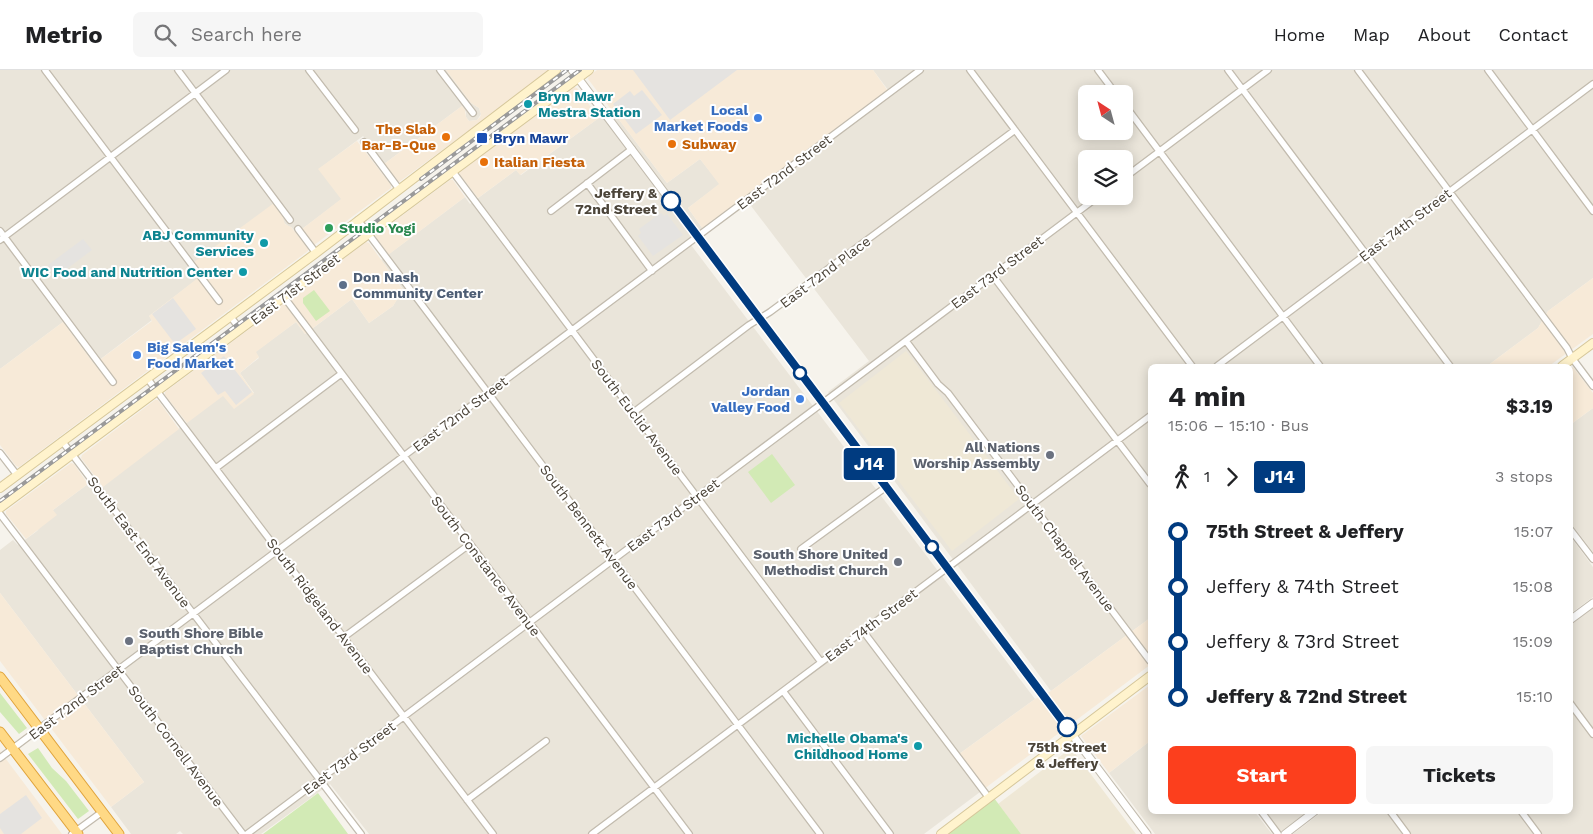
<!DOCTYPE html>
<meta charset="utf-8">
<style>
body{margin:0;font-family:"Work Sans",sans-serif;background:#f6f6f6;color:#202124;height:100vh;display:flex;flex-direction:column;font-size:19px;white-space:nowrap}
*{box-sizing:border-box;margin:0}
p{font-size:16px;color:#757577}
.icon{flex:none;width:28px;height:28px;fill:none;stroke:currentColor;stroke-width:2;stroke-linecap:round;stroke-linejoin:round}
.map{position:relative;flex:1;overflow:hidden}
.drawer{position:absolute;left:1148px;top:294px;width:425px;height:450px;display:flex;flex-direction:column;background:#fff;border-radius:8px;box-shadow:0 2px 12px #0003}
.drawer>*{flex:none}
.badge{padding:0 10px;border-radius:4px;font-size:18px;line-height:32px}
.needle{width:32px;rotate:324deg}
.controls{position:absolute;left:1078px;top:15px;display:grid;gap:10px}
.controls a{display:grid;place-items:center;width:55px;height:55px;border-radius:8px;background:#fff;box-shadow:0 2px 12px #0003;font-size:25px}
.map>.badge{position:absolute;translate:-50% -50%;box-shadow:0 0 0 2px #fff}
.legs{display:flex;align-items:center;gap:8px;height:55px;padding:0 20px;font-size:16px}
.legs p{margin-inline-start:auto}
.overview{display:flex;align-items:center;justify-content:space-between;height:85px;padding:0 20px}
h1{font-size:28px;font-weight:700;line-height:38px}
.primary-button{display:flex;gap:10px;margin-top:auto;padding:10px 20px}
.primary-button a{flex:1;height:58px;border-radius:8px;background:#fc3f1d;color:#fff;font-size:20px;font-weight:700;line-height:58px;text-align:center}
.primary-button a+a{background:#f6f6f6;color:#202124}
ul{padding:0 20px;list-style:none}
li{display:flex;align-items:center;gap:18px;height:55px;font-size:19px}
li i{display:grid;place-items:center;width:8px;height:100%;margin:0 6px;background:currentColor}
li i::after{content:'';width:12px;height:12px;margin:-6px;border:4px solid;border-radius:50%;background:#fff}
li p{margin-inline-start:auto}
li:first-child i{background:linear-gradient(#0000 50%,currentColor 0)}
li:last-child i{background:linear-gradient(currentColor 50%,#0000 0)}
header{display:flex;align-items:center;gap:30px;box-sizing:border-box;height:70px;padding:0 25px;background:#fff;border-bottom:1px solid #e0e0e0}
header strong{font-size:24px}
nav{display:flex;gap:28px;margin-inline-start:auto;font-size:18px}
.search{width:350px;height:45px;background:#f6f6f6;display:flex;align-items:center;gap:12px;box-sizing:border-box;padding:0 18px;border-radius:8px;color:#757577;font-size:19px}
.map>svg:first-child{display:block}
</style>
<header>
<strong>Metrio</strong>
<div class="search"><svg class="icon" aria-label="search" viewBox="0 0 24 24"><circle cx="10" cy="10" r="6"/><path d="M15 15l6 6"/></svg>Search here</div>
<nav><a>Home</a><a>Map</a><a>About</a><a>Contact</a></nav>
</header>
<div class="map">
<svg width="1593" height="764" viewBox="0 0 1593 764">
<rect width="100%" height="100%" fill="#f6f3ec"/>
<path fill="#eae5da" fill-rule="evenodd" d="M0,0H446L471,33L479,38L481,44L477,50L469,51L466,47V42L462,36L384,94L363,66L319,99L342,129L302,159L300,156L294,160L291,157L288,156L283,152V147L195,192L204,204L149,246L152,250L94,294L63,252L0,299Z
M873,0H1593V208L1548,241L1538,258L1487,296H1150V548L1051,621L828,322L869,291L745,128L888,20ZM1086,24H1124V61H1086ZM1086,89H1124V126H1086Z
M611,39L667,113L700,89L720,114L688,138L703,159L688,171L1035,629L955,687L980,722L924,764H369L330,714L261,764H183L180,761L176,764H131L111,737L144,712L0,523V480L13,470L18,475L37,461L53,440L88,414L95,422L223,325L254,323L240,303L259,288L255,282L296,252L305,264L352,229L369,253L393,236L403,219L381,190L465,127L470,134L516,100L521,105Z
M1593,338V482L1570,452V355Z
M1570,466L1593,497V527L1570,544Z
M1593,537V764H1293L1323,741H1570V546L1575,551Z
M1150,671V741H1254L1272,764H1155L1109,703Z
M1265,741H1308L1280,762Z"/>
<path fill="#f7ead8" d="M446,0H551L399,112L384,94L462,36L465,40L466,47L469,51L477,50L480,47L481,44L479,38L471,33Z
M597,0H873L888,21L703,159L688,138L719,114L700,89L667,113L588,9L589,6Z
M574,17L577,18L599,48L520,105L516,100L478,128L460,105V102Z
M357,71L391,115V118L314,175L302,159L341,129L318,99Z
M450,110H453L465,127L388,185L375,168L376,165Z
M274,133L282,145L285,154L291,157L308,178V181L19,397L16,396L0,375V299L63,252L94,294L152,251L149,246L203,204L194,192Z
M366,172L369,173L403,220L393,236L369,253L352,229L305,264L296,252L256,282L259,287L240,303L254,324L234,339L223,326L187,353L165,325V322Z
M1593,208V264L1549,296H1487L1538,258L1548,241Z
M1573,297L1593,323V338L1570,355V300Z
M155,330H158L179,359L103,417L81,388L82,385Z
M71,393L74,394L88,414L53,440L57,445L26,469L6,444V441Z
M0,523L144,712L111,737L0,591Z
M1150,548V595L980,722L955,687L1035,629L1051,621Z
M1150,615V671L1109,703L1081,666Z
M0,681L62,764H0Z"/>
<path fill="#efe8d6" d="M906,281L1019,429L952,481L839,333Z
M1071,678L1136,764H1021L998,734Z"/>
<path fill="#d2eab5" d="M314,220L330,241L316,251L303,233V228Z
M772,384L795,415L771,433L748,402Z
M0,623L27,658L19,664L0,642Z
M38,678L52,698L66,711L89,741L78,749L28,684Z
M318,723L348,764H263Z
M994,728L1021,764H946Z"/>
<path fill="#e5e3e0" d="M633,0H737L670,50Z
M642,20L662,45L636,64L613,34L630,21L634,26Z
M661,143L664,146L667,144L683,165L653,186L638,166L641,163L639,159Z
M83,169L92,180L56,207L48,195Z
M173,228L196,259L175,274L152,244Z
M224,286L252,322L236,335L225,321L218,325L201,303Z
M26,725L42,748L21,764H4L0,758V744Z"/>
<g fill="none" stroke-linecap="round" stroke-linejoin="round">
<defs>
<path id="minor" d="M45,0L219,231
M178,0L290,150
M309,0L355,60
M440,0L473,43
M970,0L1192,296
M1098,0L1116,24
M1228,0L1450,296
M1358,0L1567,278L1572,288L1593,316
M1488,0L1593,141
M1124,34L1320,296
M364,72L399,119
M453,102L821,592
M1124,108L1268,0
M587,113L652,201
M551,141L632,79
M358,150L820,764
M298,159L316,183
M0,161L113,312
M0,170L226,0
M993,206L1150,414
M284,227L689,764
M230,246L240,259
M906,271L938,314L948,323L1150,591
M1217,296L1593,14
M147,308L493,764
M634,342L749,255L770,242L1015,60
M62,371L361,764
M0,383L17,405
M216,398L341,304
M0,444L243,764
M1570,459L1593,489
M801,479L886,417
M863,561L989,728
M344,567L470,474
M783,621L890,764
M1570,633L1593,664
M0,688L920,0
M467,730L546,671
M1261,741L1278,764
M1390,741L1407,764
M1521,741L1538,764
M72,764L102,742
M247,764L1099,126
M592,764L1150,346"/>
<path id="tertiary" d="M572,0L1147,764
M1570,550L1593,533
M1285,764L1315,741"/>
<path id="secondary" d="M1562,296L1593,273
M0,418L316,183L556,0
M0,438L589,0
M941,764L1150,606"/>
<path id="trunk" d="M0,607L119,764
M0,662L78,764"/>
</defs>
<use href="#minor" stroke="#c2bbae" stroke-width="8"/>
<use href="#tertiary" stroke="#c2bbae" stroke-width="9"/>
<use href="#secondary" stroke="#d6c79b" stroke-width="10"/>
<use href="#trunk" stroke="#e0a43c" stroke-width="11"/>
<use href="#minor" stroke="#fff" stroke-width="5.5"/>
<use href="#tertiary" stroke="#fff" stroke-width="7"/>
<use href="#secondary" stroke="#fff3cd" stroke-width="8"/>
<use href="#trunk" stroke="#ffd985" stroke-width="9"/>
<defs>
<path id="rail" d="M421,109L567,0
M0,431L580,0"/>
</defs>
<use href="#rail" stroke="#9a9a9a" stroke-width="4"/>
<use href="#rail" stroke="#fff" stroke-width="2" stroke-dasharray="5.5" stroke-linecap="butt"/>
</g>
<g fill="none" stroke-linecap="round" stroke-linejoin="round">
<defs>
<path id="line-1" d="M671,131L1067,657"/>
</defs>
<use href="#line-1" stroke="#fff" stroke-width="11"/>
<use href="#line-1" stroke="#003b80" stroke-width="8"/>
</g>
<g fill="#0f9aa8" stroke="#fff" stroke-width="2">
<circle cx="528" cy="34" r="5"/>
<circle cx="264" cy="173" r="5"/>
<circle cx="243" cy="202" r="5"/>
<circle cx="918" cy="676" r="5"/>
</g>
<g fill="#3f7fe0" stroke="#fff" stroke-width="2">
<circle cx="758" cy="48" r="5"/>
<circle cx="137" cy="285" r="5"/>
<circle cx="800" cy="329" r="5"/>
</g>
<g fill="#e8710a" stroke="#fff" stroke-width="2">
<circle cx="446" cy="67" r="5"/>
<circle cx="672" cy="74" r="5"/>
<circle cx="484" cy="92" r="5"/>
</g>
<rect fill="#1a4fb4" stroke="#fff" stroke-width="2" x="476" y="62" width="12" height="12" rx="2.5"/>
<g fill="#fff" stroke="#003b80" stroke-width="2.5">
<circle cx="671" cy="131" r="9"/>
<circle cx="800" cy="303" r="6"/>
<circle cx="932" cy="477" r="6"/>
<circle cx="1067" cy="657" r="9"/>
</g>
<circle fill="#2e9e5b" stroke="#fff" stroke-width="2" cx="329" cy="158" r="5"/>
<circle fill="#5c6f8a" stroke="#fff" stroke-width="2" cx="343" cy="215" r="5"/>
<g fill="#6b7280" stroke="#fff" stroke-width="2">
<circle cx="1050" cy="385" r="5"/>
<circle cx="898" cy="492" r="5"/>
<circle cx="129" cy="571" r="5"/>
</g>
<g text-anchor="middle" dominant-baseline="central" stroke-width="4" stroke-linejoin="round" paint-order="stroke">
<g font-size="14" font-weight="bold" fill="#0d838f" stroke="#fff" text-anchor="end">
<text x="538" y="26" text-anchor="start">Bryn Mawr<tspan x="538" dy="16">Mestra Station</tspan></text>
<text x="254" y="165">ABJ Community<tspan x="254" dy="16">Services</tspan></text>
<text x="233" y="202">WIC Food and Nutrition Center</text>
<text x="908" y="668">Michelle Obama's<tspan x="908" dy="16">Childhood Home</tspan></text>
</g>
<g font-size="14" font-weight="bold" fill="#366cbe" stroke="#fff" text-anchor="end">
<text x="748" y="40">Local<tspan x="748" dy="16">Market Foods</tspan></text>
<text x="147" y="277" text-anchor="start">Big Salem's<tspan x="147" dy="16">Food Market</tspan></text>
<text x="790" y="321">Jordan<tspan x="790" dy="16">Valley Food</tspan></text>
</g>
<g font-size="14" font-weight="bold" fill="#c56008" stroke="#fff" text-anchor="start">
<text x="436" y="59" text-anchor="end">The Slab<tspan x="436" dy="16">Bar-B-Que</tspan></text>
<text x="682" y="74">Subway</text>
<text x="494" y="92">Italian Fiesta</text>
</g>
<g font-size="14" font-weight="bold" fill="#164399" stroke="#fff" text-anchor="start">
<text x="493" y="68">Bryn Mawr</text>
</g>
<g font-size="14" fill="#4b4439" stroke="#fff">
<text transform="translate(784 102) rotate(-37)">East 72nd Street</text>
<text transform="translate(1405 155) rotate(-37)">East 74th Street</text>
<text transform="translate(825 202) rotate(-37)">East 72nd Place</text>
<text transform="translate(997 202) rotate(-37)">East 73rd Street</text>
<text transform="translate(295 219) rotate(-37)">East 71st Street</text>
<text transform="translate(460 344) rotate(-37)">East 72nd Street</text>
<text transform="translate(637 347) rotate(53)">South Euclid Avenue</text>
<text transform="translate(673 445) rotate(-37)">East 73rd Street</text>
<text transform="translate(589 457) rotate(53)">South Bennett Avenue</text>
<text transform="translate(139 472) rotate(53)">South East End Avenue</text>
<text transform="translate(1065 478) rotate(53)">South Chappel Avenue</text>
<text transform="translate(486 496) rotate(53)">South Constance Avenue</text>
<text transform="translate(320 536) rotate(53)">South Ridgeland Avenue</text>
<text transform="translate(871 555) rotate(-37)">East 74th Street</text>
<text transform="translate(76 632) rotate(-37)">East 72nd Street</text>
<text transform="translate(176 676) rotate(53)">South Cornell Avenue</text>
<text transform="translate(349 688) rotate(-37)">East 73rd Street</text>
</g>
<g font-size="14" font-weight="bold" fill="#4b4439" stroke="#fff" text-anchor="end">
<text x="657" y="123">Jeffery &amp;<tspan x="657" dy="16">72nd Street</tspan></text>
<text x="1067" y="677" text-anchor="middle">75th Street<tspan x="1067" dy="16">&amp; Jeffery</tspan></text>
</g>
<g font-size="14" font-weight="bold" fill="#27864d" stroke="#fff" text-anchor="start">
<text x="339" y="158">Studio Yogi</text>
</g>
<g font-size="14" font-weight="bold" fill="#4e5e75" stroke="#fff" text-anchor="start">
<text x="353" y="207">Don Nash<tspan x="353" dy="16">Community Center</tspan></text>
</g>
<g font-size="14" font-weight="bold" fill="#5b616d" stroke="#fff" text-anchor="end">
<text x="1040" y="377">All Nations<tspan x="1040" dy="16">Worship Assembly</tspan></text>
<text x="888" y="484">South Shore United<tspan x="888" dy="16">Methodist Church</tspan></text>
<text x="139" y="563" text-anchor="start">South Shore Bible<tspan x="139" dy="16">Baptist Church</tspan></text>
</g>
</g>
</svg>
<div class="controls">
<a><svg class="needle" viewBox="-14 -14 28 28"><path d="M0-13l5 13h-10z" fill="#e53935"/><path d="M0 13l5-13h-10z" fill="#757577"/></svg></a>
<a><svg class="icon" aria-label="layers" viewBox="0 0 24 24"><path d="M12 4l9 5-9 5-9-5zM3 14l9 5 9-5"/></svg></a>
</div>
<b class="badge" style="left:869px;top:394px;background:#003b80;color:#fff">J14</b>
<section class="drawer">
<div class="overview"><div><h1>4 min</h1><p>15:06 – 15:10 · Bus</p></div><b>$3.19</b></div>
<div class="legs"><svg class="icon" aria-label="walk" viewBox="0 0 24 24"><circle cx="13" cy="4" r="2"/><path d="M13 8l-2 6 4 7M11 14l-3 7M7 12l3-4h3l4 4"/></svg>1<svg class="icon" aria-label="forward" viewBox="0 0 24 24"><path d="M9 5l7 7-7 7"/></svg><b class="badge" style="background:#003b80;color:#fff">J14</b><p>3 stops</p></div>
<ul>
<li><i style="color:#003b80"></i><b>75th Street &amp; Jeffery</b><p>15:07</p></li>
<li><i style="color:#003b80"></i><span>Jeffery &amp; 74th Street</span><p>15:08</p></li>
<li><i style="color:#003b80"></i><span>Jeffery &amp; 73rd Street</span><p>15:09</p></li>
<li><i style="color:#003b80"></i><b>Jeffery &amp; 72nd Street</b><p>15:10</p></li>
</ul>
<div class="primary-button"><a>Start</a><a>Tickets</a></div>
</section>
</div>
